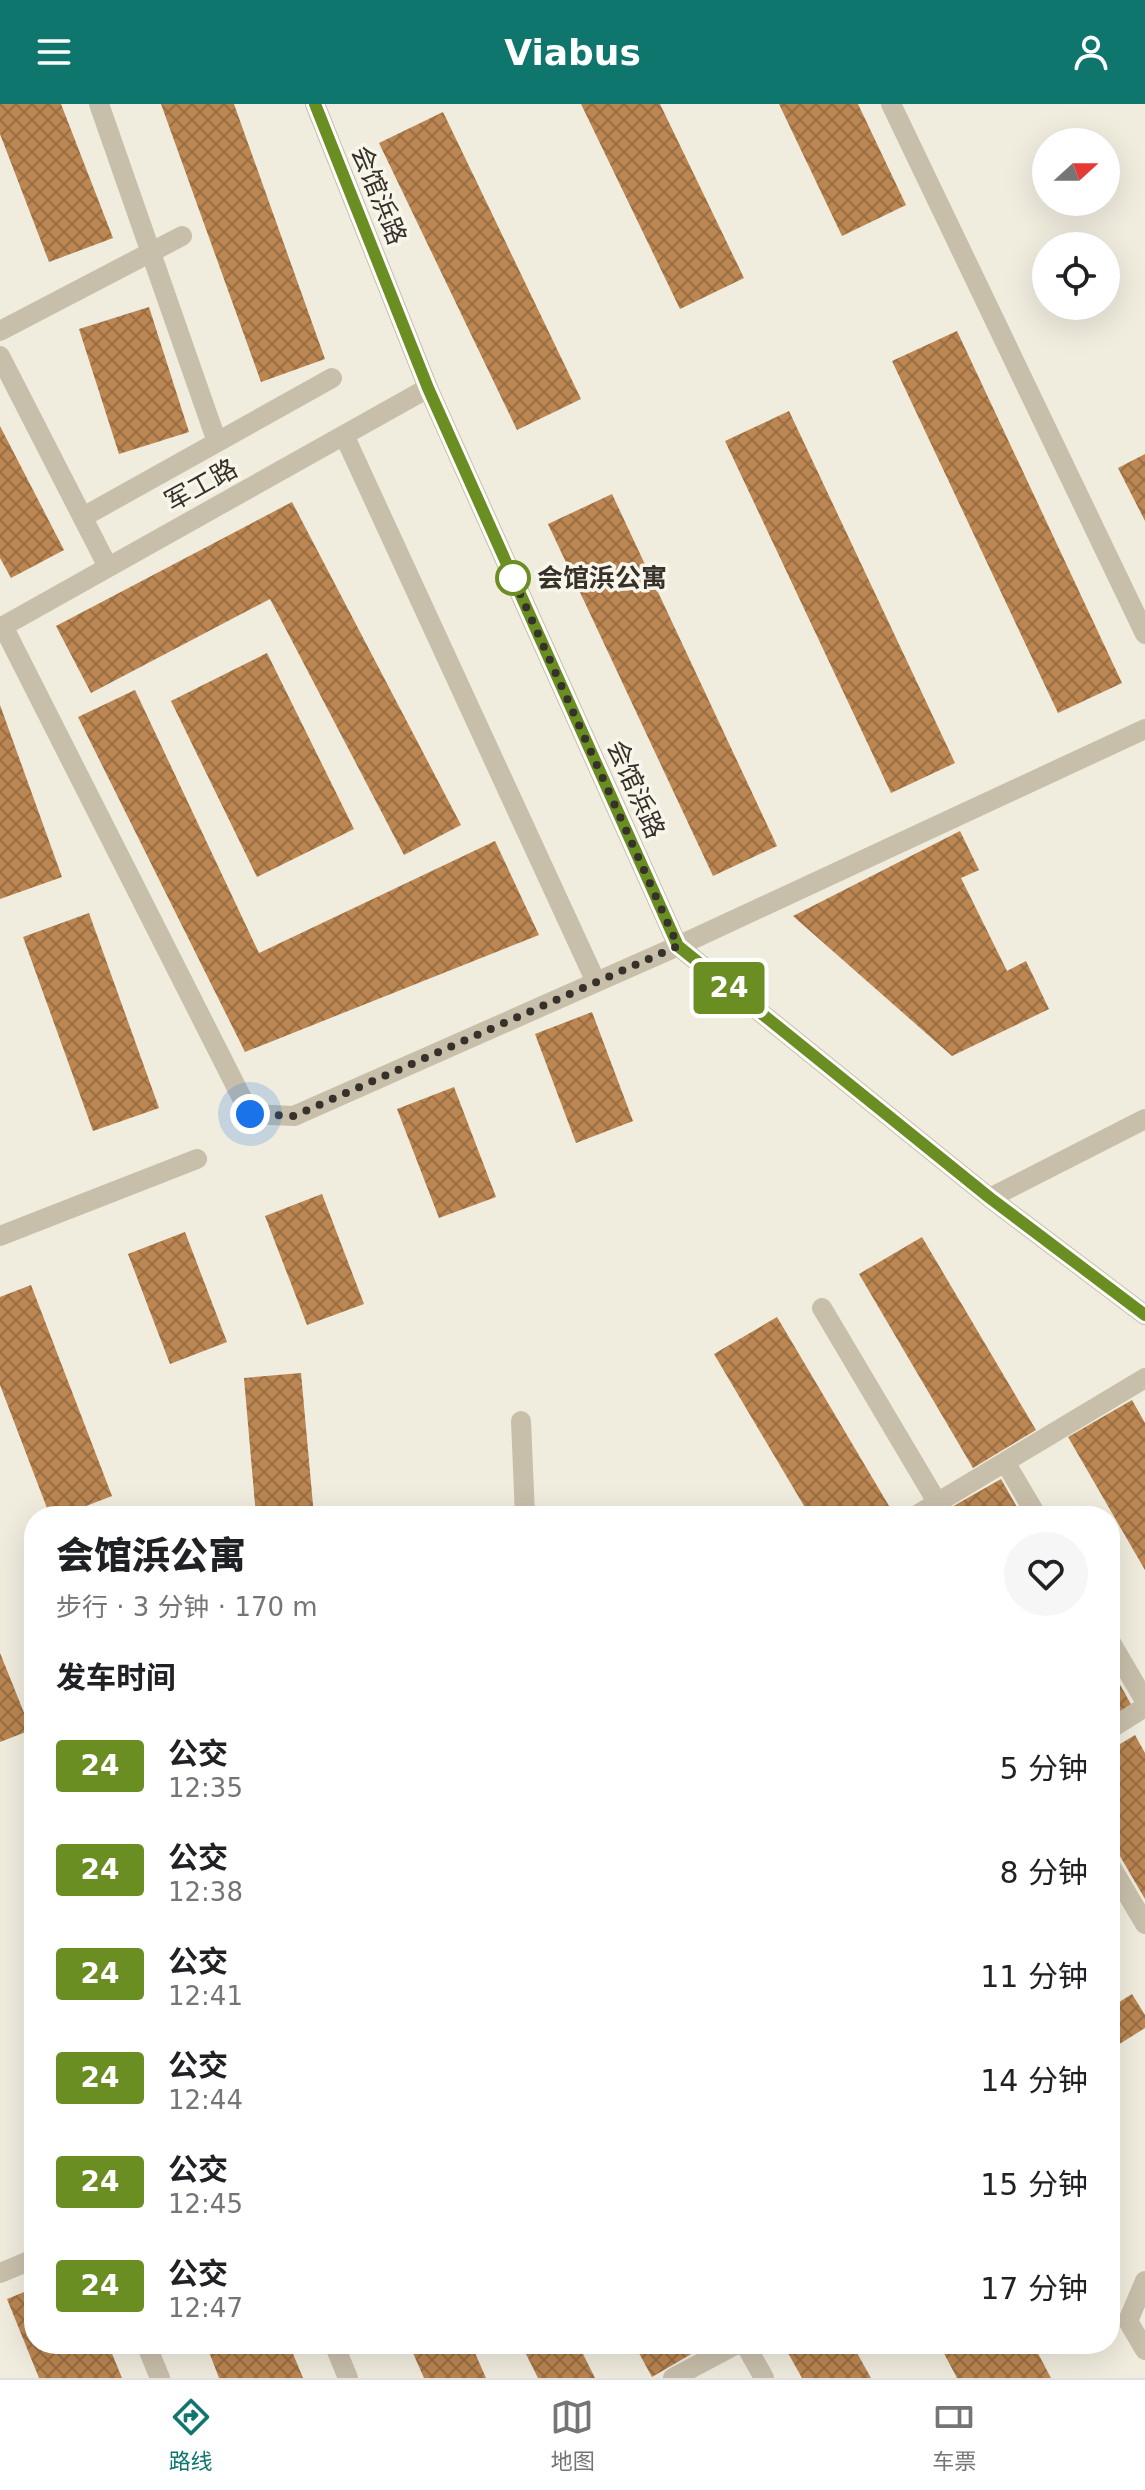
<!DOCTYPE html>
<html lang="zh">
<meta charset="utf-8">
<style>
body{margin:0;font-family:"DejaVu Sans","Noto Sans SC",sans-serif;background:#f6f6f6;color:#202124;height:100vh;display:flex;flex-direction:column;font-size:30px;white-space:nowrap}
*{box-sizing:border-box;margin:0}
p{font-size:26px;color:#757577}
.icon{flex:none;width:44px;height:44px;fill:none;stroke:currentColor;stroke-width:2;stroke-linecap:round;stroke-linejoin:round}
.map{position:relative;flex:1;overflow:hidden}
.side{position:absolute;left:24px;top:1402px;width:1096px;height:848px;display:flex;flex-direction:column;background:#fff;border-radius:32px;box-shadow:0 8px 32px #0002}
.side>*{flex:none}
.badge{padding:0 16px;border-radius:6px;font-size:28px;line-height:52px}
.needle{width:52px;rotate:69deg}
.controls{position:absolute;left:1032px;top:24px;display:grid;gap:16px}
.controls a{display:grid;place-items:center;width:88px;height:88px;border-radius:50%;background:#fff;box-shadow:0 8px 32px #0002;font-size:40px}
.you{position:absolute;width:40px;height:40px;margin:-20px;border:6px solid #fff;border-radius:50%;background:#1a73e8;box-shadow:0 0 0 12px #1a73e833}
.map>.badge{position:absolute;translate:-50% -50%;box-shadow:0 0 0 4px #fff}
h2{padding:0 32px;font-size:30px;line-height:72px}
.round{display:grid;place-items:center;flex:none;width:84px;height:84px;border-radius:42px;background:#f6f6f6}
.summary{display:flex;align-items:center;justify-content:space-between;height:136px;padding:0 32px}
h1{font-size:38px;font-weight:800;line-height:60px}
ul{padding:0;list-style:none}
li{display:flex;align-items:center;gap:24px;height:104px;padding:0 32px}
li div{flex:1}
li b{display:block;font-size:30px}
li em{font-style:normal}
li .badge{min-width:88px;font-weight:700;text-align:center}
header{display:flex;justify-content:space-between;align-items:center;height:104px;padding:0 32px;background:#0f766e;color:#fff;font-size:36px;font-weight:800}
.tabs{display:flex;justify-content:space-around;align-items:center;height:112px;border-top:2px solid #e0e0e0;background:#fff;font-size:22px;color:#757577}
.tabs a{display:grid;justify-items:center;gap:4px}
.tabs .on{color:#0f766e}
.map>svg:first-child{display:block}
</style>
<header><svg class="icon" aria-label="menu" viewBox="0 0 24 24"><path d="M4 6h16M4 12h16M4 18h16"/></svg>Viabus<svg class="icon" aria-label="person" viewBox="0 0 24 24"><circle cx="12" cy="8" r="4"/><path d="M4 21q1-7 8-7t8 7"/></svg></header>
<div class="map">
<svg width="1145" height="2274" viewBox="0 0 1145 2274">
<defs>
<pattern id="building-cross-hatch" width="8" height="8" patternUnits="userSpaceOnUse" patternTransform="scale(2)"><rect width="8" height="8" fill="#bb8651"/><path d="M0 0l8 8M0 8l8-8" fill="none" stroke="#996e43"/></pattern>
</defs>
<rect width="100%" height="100%" fill="#f0ecde"/>
<path fill="url(#building-cross-hatch)" d="M0,0H61L113,134L49,158L0,30Z
M161,0H234L325,255L261,278Z
M581,0H660L744,174L680,205Z
M779,0H858L906,101L842,132Z
M443,8L581,295L517,326L379,39Z
M149,203L189,328L119,350L79,225Z
M957,227L1122,579L1058,609L892,257Z
M789,307L955,659L891,689L725,337Z
M0,322L64,446L11,474L0,454Z
M1145,350V417L1118,364Z
M612,390L777,742L713,772L548,420Z
M292,398L461,721L404,751L270,495L91,589L56,522Z
M267,549L354,725L257,773L171,597Z
M135,586L259,849L495,737L539,831L245,948L78,613Z
M0,601L62,773L0,795Z
M960,727L979,766L961,774L1007,867L1026,857L1049,905L952,952L793,812Z
M89,809L159,1004L93,1027L23,833Z
M592,908L633,1017L576,1039L535,930Z
M454,983L496,1093L439,1114L397,1005Z
M322,1090L364,1200L307,1221L265,1112Z
M185,1128L227,1238L170,1260L128,1150Z
M922,1133L1036,1326L973,1364L859,1170Z
M31,1181L112,1392L60,1412H50L0,1281V1193Z
M777,1213L892,1407L883,1412H810L714,1250Z
M301,1269L314,1412H256L244,1274Z
M1132,1296L1145,1319V1466L1068,1333Z
M1001,1375L1022,1412H936Z
M0,1549L31,1626L0,1638Z
M1110,1563L1132,1602L1110,1615Z
M1135,1631L1145,1649V1795L1110,1735V1646Z
M1110,1890L1116,1900L1132,1890L1145,1911V1924L1110,1946Z
M34,2184V2240H108L122,2274H39L7,2195Z
M206,2240H289L303,2274H219Z
M409,2240H471L486,2274H424Z
M521,2240H578L595,2274H538Z
M634,2240H688L693,2249L652,2273Z
M783,2240H852L871,2274H802Z
M939,2240H1033L1051,2274H957Z"/>
<g fill="none" stroke-linecap="round" stroke-linejoin="round">
<path stroke="#c8bfab" stroke-width="20" d="M99,0L217,338
M315,0L428,284L678,842L990,1094L1145,1211
M891,0L1145,530
M0,227L182,132
M0,252L108,463
M344,331L596,878
M83,413L332,274
M3,522L250,1010L294,1012L678,842L1145,625
M0,524L428,284
M990,1094L1145,1015
M0,1132L197,1055
M822,1204L937,1398
M521,1317L525,1412
M1005,1358L1037,1412
M915,1412L1145,1274
M1110,1537L1145,1597
M1110,1625L1145,1603
M1110,1761L1145,1820
M0,2169L34,2155
M1145,2177L1128,2217L1145,2246
M146,2240L160,2274
M334,2240L348,2274
M745,2240L764,2274
M673,2274L737,2240"/>
</g>
<g fill="none" stroke-linecap="round" stroke-linejoin="round">
<defs>
<path id="line" d="M315,0L428,284L678,842L990,1094L1145,1211"/>
</defs>
<use href="#line" stroke="#fff" stroke-width="18"/>
<use href="#line" stroke="#6b8e23" stroke-width="12"/>
<path stroke="#36312a" stroke-width="8" stroke-dasharray="0 14.4" d="M250,1010L294,1012L678,842L513,474"/>
</g>
<circle fill="#fff" stroke="#6b8e23" stroke-width="4" cx="513" cy="474" r="16"/>
<g text-anchor="middle" dominant-baseline="central" stroke-width="7" stroke-linejoin="round" paint-order="stroke">
<g font-size="26" fill="#36312a" stroke="#f8f5ea">
<text transform="translate(379 91) rotate(68)">会馆浜路</text>
<text transform="translate(201 381) rotate(-29)">军工路</text>
<text transform="translate(636 685) rotate(66)">会馆浜路</text>
</g>
<g font-size="26" font-weight="bold" fill="#36312a" stroke="#f8f5ea" text-anchor="start">
<text x="537" y="474">会馆浜公寓</text>
</g>
</g>
</svg>
<div class="controls">
<a><svg class="needle" viewBox="-14 -14 28 28"><path d="M0-13l5 13h-10z" fill="#e53935"/><path d="M0 13l5-13h-10z" fill="#757577"/></svg></a>
<a><svg class="icon" aria-label="locate" viewBox="0 0 24 24"><circle cx="12" cy="12" r="6"/><path d="M12 2v4M12 18v4M2 12h4M18 12h4"/></svg></a>
</div>
<div class="you" style="left:250px;top:1010px"></div>
<b class="badge" style="left:729px;top:884px;background:#6b8e23;color:#fff">24</b>
<section class="side">
<div class="summary"><div><h1>会馆浜公寓</h1><p>步行 · 3 分钟 · 170 m</p></div><a class="round"><svg class="icon" aria-label="heart" viewBox="0 0 24 24"><path d="M12 20l-8-8c-3-5 5-10 8-4 3-6 11-1 8 4z"/></svg></a></div>
<h2>发车时间</h2>
<ul>
<li><span class="badge" style="background:#6b8e23;color:#fff">24</span><div><b>公交</b><p>12:35</p></div><em>5 分钟</em></li>
<li><span class="badge" style="background:#6b8e23;color:#fff">24</span><div><b>公交</b><p>12:38</p></div><em>8 分钟</em></li>
<li><span class="badge" style="background:#6b8e23;color:#fff">24</span><div><b>公交</b><p>12:41</p></div><em>11 分钟</em></li>
<li><span class="badge" style="background:#6b8e23;color:#fff">24</span><div><b>公交</b><p>12:44</p></div><em>14 分钟</em></li>
<li><span class="badge" style="background:#6b8e23;color:#fff">24</span><div><b>公交</b><p>12:45</p></div><em>15 分钟</em></li>
<li><span class="badge" style="background:#6b8e23;color:#fff">24</span><div><b>公交</b><p>12:47</p></div><em>17 分钟</em></li>
</ul>
</section>
</div>
<nav class="tabs">
<a class="on"><svg class="icon" aria-label="directions" viewBox="0 0 24 24"><path d="M12 3l9 9-9 9-9-9zM9 14v-3h6M13 9l2 2-2 2"/></svg>路线</a>
<a><svg class="icon" aria-label="map" viewBox="0 0 24 24"><path d="M3 6l6-2 6 2 6-2v14l-6 2-6-2-6 2zM9 4v14M15 6v14"/></svg>地图</a>
<a><svg class="icon" aria-label="tickets" viewBox="0 0 24 24"><path d="M3 7h18v10H3zM15 7v10"/></svg>车票</a>
</nav>
